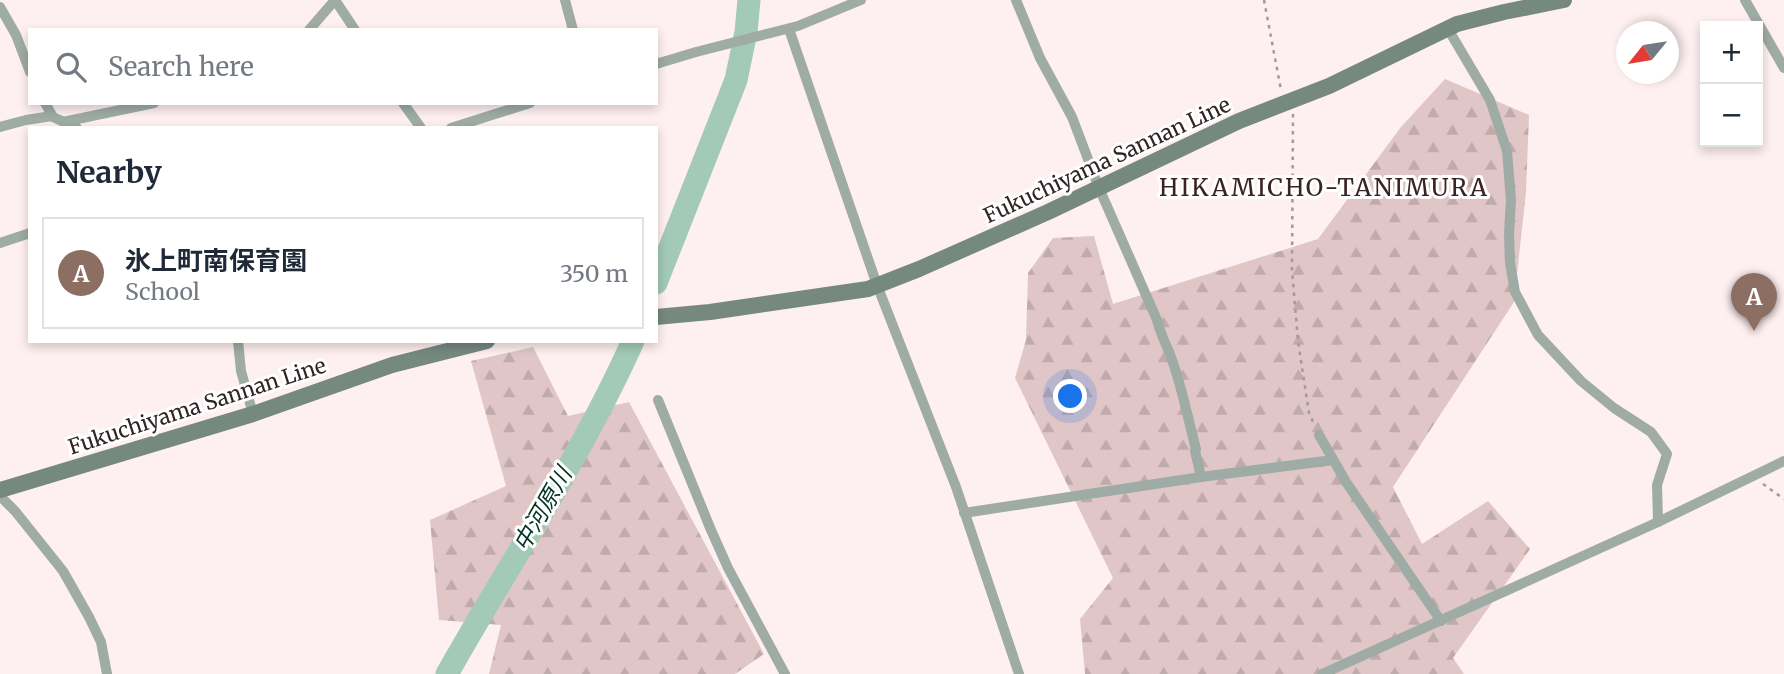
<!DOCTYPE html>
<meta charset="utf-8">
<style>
:root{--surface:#fff;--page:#f6f6f7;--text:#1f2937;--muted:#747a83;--line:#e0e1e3;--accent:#1d8763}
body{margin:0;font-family:Merriweather,"Noto Sans JP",serif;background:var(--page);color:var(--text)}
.controls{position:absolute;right:21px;top:21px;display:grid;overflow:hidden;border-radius:0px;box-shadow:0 4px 10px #0003}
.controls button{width:63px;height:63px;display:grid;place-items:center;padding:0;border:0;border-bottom:2px solid var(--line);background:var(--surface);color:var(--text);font:35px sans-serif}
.compass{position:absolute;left:1616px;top:21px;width:63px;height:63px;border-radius:50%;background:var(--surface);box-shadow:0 4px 10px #0003;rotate:240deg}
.you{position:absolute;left:1071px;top:397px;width:24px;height:24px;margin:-18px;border:5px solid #fff;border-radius:50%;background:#1a73e8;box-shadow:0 0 0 10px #1a73e833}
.badge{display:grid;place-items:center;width:46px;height:46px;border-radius:50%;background:var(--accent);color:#fff;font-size:23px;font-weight:700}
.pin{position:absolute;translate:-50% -58px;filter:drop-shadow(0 2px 4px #0008)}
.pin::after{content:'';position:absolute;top:37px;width:24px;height:21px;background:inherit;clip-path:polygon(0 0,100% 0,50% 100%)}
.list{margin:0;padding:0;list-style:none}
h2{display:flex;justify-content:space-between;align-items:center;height:91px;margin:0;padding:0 28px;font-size:30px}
h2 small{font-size:23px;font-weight:400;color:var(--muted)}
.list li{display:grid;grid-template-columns:46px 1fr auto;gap:21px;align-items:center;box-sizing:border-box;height:112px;margin:0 14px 14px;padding:0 14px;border:2px solid var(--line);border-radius:0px}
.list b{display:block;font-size:26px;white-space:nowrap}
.list p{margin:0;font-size:23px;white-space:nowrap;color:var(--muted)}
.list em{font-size:23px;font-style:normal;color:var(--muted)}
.icon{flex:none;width:38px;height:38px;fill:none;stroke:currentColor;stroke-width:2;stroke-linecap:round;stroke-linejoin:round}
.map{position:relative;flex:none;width:1784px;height:674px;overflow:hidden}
.search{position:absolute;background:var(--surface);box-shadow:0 4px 10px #0003;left:28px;top:28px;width:630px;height:77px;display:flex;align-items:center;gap:18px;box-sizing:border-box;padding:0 24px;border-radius:0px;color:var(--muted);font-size:26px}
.panel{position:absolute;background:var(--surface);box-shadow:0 4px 10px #0003;left:28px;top:126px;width:630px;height:217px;border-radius:0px}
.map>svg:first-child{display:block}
.forest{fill:url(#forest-firs)}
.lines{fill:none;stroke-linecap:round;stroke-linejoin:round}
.river{stroke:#a3c9b7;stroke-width:23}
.path{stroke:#a69899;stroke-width:2.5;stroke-dasharray:3.5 5;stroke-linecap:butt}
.minor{stroke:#9eaca5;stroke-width:10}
.secondary{stroke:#768980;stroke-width:16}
.labels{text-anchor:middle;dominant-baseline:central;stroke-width:6;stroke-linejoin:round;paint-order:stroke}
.street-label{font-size:21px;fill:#312425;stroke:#fff}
.water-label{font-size:23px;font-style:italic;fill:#032;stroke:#fff}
.quarter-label{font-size:24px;letter-spacing:2px;fill:#3b2224;stroke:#fff}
</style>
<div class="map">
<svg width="1784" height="674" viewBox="0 0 1784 674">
<defs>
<pattern id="forest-firs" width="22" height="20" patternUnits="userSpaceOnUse" patternTransform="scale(1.75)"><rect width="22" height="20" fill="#e0c6c7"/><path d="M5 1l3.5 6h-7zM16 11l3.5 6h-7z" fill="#c1aaab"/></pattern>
</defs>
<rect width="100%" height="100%" fill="#feeff0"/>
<g class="forest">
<polygon points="1445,79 1529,115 1526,192 1514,302 1393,487 1422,544 1488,501 1530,549 1453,658 1464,674 1085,674 1080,619 1113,578 1015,378 1026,340 1028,273 1053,238 1094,236 1113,304 1318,239 1401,127"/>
<polygon points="533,347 568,416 629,402 764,654 735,674 489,674 501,625 439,620 430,520 506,486 471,361"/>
</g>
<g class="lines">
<g class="river">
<polyline points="656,283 736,80 746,32 749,0"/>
<path d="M447,674c62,-110 134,-217 186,-333"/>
</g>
<g class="path">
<polyline points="1264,0 1281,90"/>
<polyline points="1293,114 1292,270 1298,341 1309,413 1314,424"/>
<polyline points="1763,484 1784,499"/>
</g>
<g class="minor">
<polyline points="335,0 355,30"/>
<polyline points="565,0 573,30"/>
<path d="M1016,0l24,58 32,59 27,71 58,132c3,13 9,24 14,37 11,30 17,62 25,92l-1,2 6,26"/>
<polyline points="1745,0 1784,68"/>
<polyline points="0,7 16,35 30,72"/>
<polyline points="789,29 877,285 956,487 1019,674"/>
<polyline points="1448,29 1490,100 1507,151 1511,200 1509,234 1510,263 1515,292 1538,335 1581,381 1614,408 1651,432 1667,454 1657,485 1658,522"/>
<polyline points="309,30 335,0"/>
<polyline points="656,64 696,52 798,26 861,0"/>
<polyline points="45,103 53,117 77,128"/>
<polyline points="403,103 421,128"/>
<polyline points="63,122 154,103"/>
<polyline points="0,127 26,120 52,116"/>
<polyline points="451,128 530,103"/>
<polyline points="0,243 30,233"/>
<polyline points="238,341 241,371 253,414"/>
<polyline points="658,400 711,530 728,568 785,674"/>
<polyline points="1319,435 1346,482 1441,621"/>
<polyline points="0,496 15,511 63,571 89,617 101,642 107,674"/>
<polyline points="964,513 1201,477 1333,460"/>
<polyline points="1322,674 1658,522 1784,461"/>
</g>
<g class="secondary">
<polyline points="656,317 710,312 868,289 919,269 1048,212 1239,121 1329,86 1457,24 1504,12 1564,0"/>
<polyline points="0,490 253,414 392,365 487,341"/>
</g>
</g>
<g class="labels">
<g class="street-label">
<text transform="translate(1107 160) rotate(-25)">Fukuchiyama Sannan Line</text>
<text transform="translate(197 406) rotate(-18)">Fukuchiyama Sannan Line</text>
</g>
<g class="water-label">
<text transform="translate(542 509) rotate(-60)">中河原川</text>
</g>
<g class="quarter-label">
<text x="1324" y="187">HIKAMICHO-TANIMURA</text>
</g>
</g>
</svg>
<div class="controls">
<button>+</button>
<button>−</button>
</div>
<svg class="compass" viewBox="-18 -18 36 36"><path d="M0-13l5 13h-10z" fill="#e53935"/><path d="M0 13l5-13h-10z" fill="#747a83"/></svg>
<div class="you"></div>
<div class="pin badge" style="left:1754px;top:331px;background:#8d6e63">A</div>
<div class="search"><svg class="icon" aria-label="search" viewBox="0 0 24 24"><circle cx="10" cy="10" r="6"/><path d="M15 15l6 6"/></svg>Search here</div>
<section class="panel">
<h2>Nearby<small></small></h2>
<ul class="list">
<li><span class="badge" style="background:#8d6e63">A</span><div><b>氷上町南保育園</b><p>School</p></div><em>350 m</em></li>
</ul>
</section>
</div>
